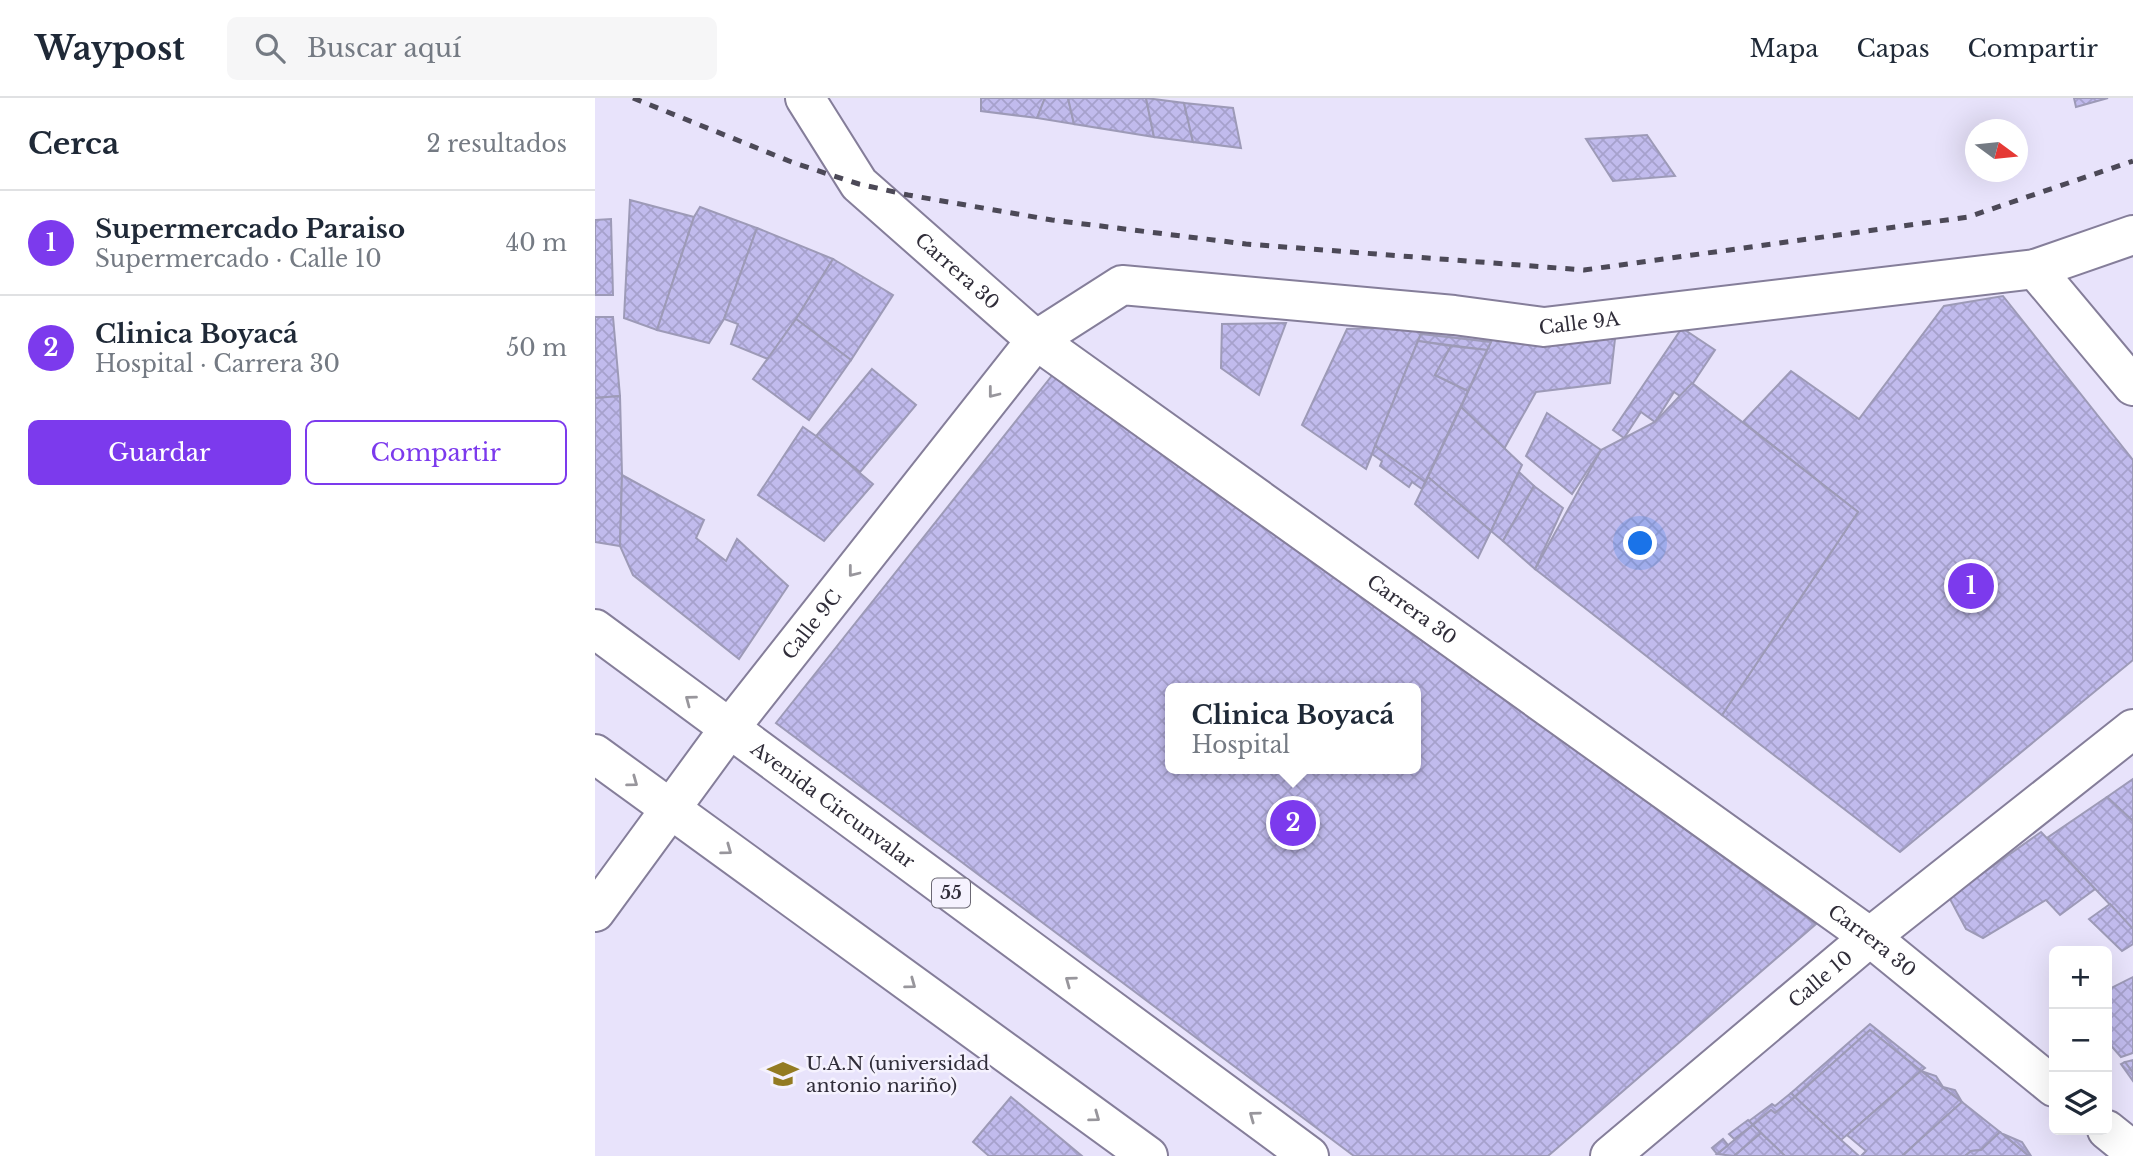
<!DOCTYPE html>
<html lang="es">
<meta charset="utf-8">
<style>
:root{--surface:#fff;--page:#f6f6f7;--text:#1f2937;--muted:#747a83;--line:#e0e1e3;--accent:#7c3aed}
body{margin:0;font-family:"Libre Baskerville",serif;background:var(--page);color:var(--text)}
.controls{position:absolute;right:21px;bottom:21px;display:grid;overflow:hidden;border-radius:10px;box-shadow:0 7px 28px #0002}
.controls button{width:63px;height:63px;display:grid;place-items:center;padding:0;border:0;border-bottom:2px solid var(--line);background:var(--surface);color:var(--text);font:35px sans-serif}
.compass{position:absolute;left:1370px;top:21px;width:63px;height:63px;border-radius:50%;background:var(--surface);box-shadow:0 7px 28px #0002;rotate:105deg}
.you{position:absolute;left:1046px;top:446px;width:24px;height:24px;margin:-18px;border:5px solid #fff;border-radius:50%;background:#1a73e8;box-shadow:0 0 0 10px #1a73e833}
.badge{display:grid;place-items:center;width:46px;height:46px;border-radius:50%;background:var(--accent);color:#fff;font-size:23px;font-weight:700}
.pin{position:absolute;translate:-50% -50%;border:4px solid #fff;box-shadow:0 2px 7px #0006}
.popup{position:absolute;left:570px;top:585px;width:256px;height:91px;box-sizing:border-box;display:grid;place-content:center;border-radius:10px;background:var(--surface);filter:drop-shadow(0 2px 5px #0005);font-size:23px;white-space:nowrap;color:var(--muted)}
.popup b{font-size:26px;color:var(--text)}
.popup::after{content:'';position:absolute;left:50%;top:100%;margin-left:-14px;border:14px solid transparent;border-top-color:var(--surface)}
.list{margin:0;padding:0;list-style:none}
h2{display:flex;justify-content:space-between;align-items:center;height:91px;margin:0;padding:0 28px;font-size:30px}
h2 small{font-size:23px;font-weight:400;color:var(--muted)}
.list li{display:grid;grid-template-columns:46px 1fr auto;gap:21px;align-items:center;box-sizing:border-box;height:105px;padding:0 28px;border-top:2px solid var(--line)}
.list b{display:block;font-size:26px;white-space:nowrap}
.list p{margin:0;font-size:23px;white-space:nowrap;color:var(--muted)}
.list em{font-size:23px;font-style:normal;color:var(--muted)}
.actions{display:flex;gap:14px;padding:21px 28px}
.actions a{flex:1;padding:16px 0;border:2px solid var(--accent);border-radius:10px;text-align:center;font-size:24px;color:var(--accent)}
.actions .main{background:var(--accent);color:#fff}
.icon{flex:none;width:38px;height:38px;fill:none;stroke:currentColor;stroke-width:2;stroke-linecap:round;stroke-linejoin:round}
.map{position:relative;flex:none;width:1538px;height:1058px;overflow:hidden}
header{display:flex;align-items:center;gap:42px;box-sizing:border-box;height:98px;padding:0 35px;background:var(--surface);border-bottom:2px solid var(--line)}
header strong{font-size:33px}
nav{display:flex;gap:38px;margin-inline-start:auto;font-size:24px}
.search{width:490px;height:63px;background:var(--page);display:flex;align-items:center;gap:18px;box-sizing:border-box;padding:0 24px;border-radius:10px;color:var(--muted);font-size:26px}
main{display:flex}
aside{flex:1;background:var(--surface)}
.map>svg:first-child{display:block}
.building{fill:url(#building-cross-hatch);stroke:#9d9ab7;stroke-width:2;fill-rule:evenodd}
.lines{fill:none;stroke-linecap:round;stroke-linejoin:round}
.street-casing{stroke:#857e9a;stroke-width:42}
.highway-casing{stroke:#857e9a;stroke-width:42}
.street{stroke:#fff;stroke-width:38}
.highway{stroke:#fff;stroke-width:38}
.rail{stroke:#4c4957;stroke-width:5;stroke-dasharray:9 9;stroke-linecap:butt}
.oneway{stroke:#98969c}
.labels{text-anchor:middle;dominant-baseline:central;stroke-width:5;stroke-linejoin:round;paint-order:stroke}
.shield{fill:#f5f2fe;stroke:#6b6874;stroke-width:2}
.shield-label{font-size:18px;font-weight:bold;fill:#302d39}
.street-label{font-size:19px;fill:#302d39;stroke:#f5f2fe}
.poi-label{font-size:19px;fill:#302d39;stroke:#f5f2fe;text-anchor:start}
</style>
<header>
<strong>Waypost</strong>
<div class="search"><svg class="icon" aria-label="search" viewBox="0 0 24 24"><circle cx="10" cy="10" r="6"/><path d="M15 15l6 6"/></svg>Buscar aquí</div>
<nav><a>Mapa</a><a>Capas</a><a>Compartir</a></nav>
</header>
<main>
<aside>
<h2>Cerca<small>2 resultados</small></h2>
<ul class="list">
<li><span class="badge">1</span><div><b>Supermercado Paraiso</b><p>Supermercado · Calle 10</p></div><em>40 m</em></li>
<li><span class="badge">2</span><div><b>Clinica Boyacá</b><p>Hospital · Carrera 30</p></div><em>50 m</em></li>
</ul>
<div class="actions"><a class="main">Guardar</a><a>Compartir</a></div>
</aside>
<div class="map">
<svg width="1538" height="1058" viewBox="0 0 1538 1058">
<defs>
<pattern id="building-cross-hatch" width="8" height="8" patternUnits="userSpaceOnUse" patternTransform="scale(1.75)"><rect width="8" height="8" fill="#c1bbed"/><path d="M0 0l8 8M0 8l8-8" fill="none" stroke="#a6a1cc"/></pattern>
</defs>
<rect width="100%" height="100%" fill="#e8e3fb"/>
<g class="building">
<polygon points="386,0 450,0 442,20 386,13"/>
<polygon points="450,0 473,0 479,26 442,20"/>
<polygon points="473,0 551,0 559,39 479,26"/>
<polygon points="551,0 589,5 598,44 559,39"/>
<polygon points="1479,0 1513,0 1481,9"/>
<polygon points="589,5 638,10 646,50 598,44"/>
<polygon points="1052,37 1080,78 1018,83 991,41"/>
<polygon points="35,102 99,119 62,232 29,220"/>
<polygon points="105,109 162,130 129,221 114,245 62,232 99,119"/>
<polygon points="16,121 18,197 0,197 0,122"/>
<polygon points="162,130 238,161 201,221 173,261 136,246 143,226 129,221"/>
<polygon points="238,161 298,197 256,262 201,221"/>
<polygon points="1408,198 1538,362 1538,562 1305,754 1127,617 1263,414 1148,324 1196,273 1264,321 1349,208"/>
<polygon points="0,219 18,219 25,298 0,300"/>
<polygon points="201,221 256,262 214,322 158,281"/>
<polygon points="691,225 664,297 626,270 627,226"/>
<polygon points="829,228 899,237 896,244 826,236"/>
<polygon points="829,228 771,371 707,327 752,231"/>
<polygon points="1087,230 1120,252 1088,300 1079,294 1060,324 1046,314 1029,340 1018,332"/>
<polygon points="1021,232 1015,285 941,294 909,351 866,309 899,237"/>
<polygon points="826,236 896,244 892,252 823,243"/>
<polygon points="823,243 856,248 840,277 873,293 830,384 780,348"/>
<polygon points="856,248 892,252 873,293 840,277"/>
<polygon points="277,271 321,307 265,374 221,338"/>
<path d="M459,275l762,551 -268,232h-194l-578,-433zM576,590h244v81h-244z"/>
<polygon points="1097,285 1263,414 1127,617 940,471 1006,352 1060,324"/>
<polygon points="25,298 27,377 25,448 0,444 0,300"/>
<polygon points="866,309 927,367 896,433 833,379"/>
<polygon points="952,315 1006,352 977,396 931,358"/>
<polygon points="208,329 221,338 278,386 229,443 163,397"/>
<polygon points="780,348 830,384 827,391 817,384 814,389 785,368 787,363 777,356"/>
<polygon points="924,374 939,388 908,443 896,433"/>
<polygon points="27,377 109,422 101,440 131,463 142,441 193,488 144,561 38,477 25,448"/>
<polygon points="833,379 896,433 883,460 820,406"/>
<polygon points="939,388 968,410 940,471 908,443"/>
<polygon points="1538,681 1538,723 1512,699"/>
<polygon points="1512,699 1538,723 1538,831 1452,740"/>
<polygon points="1446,734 1500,791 1465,817 1451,802 1388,840 1371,831 1354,799"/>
<polygon points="1515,806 1538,831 1538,846 1527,853 1494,821"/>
<polygon points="1538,879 1538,955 1526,959 1512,943 1512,892"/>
<polygon points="1275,926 1330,970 1326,973 1275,932 1200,999 1196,995"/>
<polygon points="1275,932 1326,973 1246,1042 1200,999"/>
<polygon points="1538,962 1538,975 1530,964"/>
<polygon points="1530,964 1538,975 1538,983 1526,966"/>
<polygon points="1326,973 1341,978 1348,989"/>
<polygon points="1326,973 1367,1004 1307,1058 1266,1058 1271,1053 1252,1037"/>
<polygon points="1348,989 1360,992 1367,1004"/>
<polygon points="1196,995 1200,999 1180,1015 1176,1012 1158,1027 1154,1023 1177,1006 1180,1008"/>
<polygon points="416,999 487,1058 394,1058 378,1044"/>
<polygon points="1200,999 1246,1042 1264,1058 1190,1058 1158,1027 1176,1012 1180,1015"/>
<polygon points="1367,1004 1405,1034 1386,1052 1376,1053 1370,1058 1307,1058"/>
<polygon points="1153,1022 1158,1027 1139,1041 1134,1036"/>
<polygon points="1158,1027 1166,1035 1139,1058 1122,1056"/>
<polygon points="1405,1034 1434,1058 1370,1058 1376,1053 1386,1052"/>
<polygon points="1166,1035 1190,1058 1139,1058"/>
<polygon points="1408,1036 1427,1044 1436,1058 1434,1058"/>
<polygon points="1128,1041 1133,1047 1122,1056 1117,1050"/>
</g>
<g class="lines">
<g class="street-casing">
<g id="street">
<path id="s1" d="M210,0l54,86 177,156 834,597 184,150"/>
<polyline points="1440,171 1538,288"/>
<path id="s2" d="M0,814l134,-183 307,-389 86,-55 332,30 90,12 491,-58 98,-34"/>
<polyline points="1512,1032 1538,1053"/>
<path id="s3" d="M1015,1058l260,-219 263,-208"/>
</g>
</g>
<g class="highway-casing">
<g id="highway">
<path id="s4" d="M0,531l714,527"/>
<polyline points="0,656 553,1058"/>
</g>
</g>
<use href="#street" class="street"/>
<use href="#highway" class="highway"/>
<polyline class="rail" points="38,0 199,65 264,86 313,97 457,122 651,146 989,172 1373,119 1538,63"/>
</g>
<defs><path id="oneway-chevron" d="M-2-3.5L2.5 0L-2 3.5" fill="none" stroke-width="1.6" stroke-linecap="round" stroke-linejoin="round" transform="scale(1.75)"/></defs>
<g class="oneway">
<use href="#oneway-chevron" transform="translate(398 295) rotate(128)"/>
<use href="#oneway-chevron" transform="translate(258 474) rotate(128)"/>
<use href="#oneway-chevron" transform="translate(95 602) rotate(-143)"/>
<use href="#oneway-chevron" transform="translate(38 684) rotate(36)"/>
<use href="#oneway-chevron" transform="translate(132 752) rotate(36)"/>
<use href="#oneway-chevron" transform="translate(475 883) rotate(-144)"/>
<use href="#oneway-chevron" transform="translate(316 886) rotate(36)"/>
<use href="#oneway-chevron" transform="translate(659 1018) rotate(-144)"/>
<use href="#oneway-chevron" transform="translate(500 1019) rotate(36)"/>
</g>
<defs>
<g id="university-bare" transform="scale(2.415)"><path d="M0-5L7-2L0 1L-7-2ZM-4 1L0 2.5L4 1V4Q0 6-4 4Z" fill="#937b22" stroke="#f5f2fe" stroke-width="2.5" paint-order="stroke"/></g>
</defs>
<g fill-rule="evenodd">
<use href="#university-bare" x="188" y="976"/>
</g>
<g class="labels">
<rect class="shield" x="337" y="780.5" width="38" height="29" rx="5"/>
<g class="shield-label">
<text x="356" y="795">55</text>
</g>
<g class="street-label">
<text stroke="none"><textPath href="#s1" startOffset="233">Carrera 30</textPath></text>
<text stroke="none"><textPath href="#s2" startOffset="1284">Calle 9A</textPath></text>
<text stroke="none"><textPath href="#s1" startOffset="800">Carrera 30</textPath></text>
<text stroke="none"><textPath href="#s2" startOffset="360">Calle 9C</textPath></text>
<text stroke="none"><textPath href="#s4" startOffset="296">Avenida Circunvalar</textPath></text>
<text stroke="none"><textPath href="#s1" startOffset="1367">Carrera 30</textPath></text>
<text stroke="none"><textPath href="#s3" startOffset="275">Calle 10</textPath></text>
</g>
<g class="poi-label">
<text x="211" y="965">U.A.N (universidad<tspan x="211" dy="22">antonio nariño)</tspan></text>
</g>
</g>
</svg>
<div class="controls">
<button>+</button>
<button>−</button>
<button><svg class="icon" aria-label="layers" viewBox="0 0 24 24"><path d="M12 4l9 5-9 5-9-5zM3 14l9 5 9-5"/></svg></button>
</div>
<svg class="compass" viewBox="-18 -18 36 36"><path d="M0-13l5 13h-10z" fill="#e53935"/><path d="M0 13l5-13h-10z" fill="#747a83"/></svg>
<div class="you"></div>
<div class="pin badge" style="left:1376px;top:488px">1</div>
<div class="pin badge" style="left:698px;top:725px">2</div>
<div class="popup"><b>Clinica Boyacá</b>Hospital</div>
</div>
</main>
